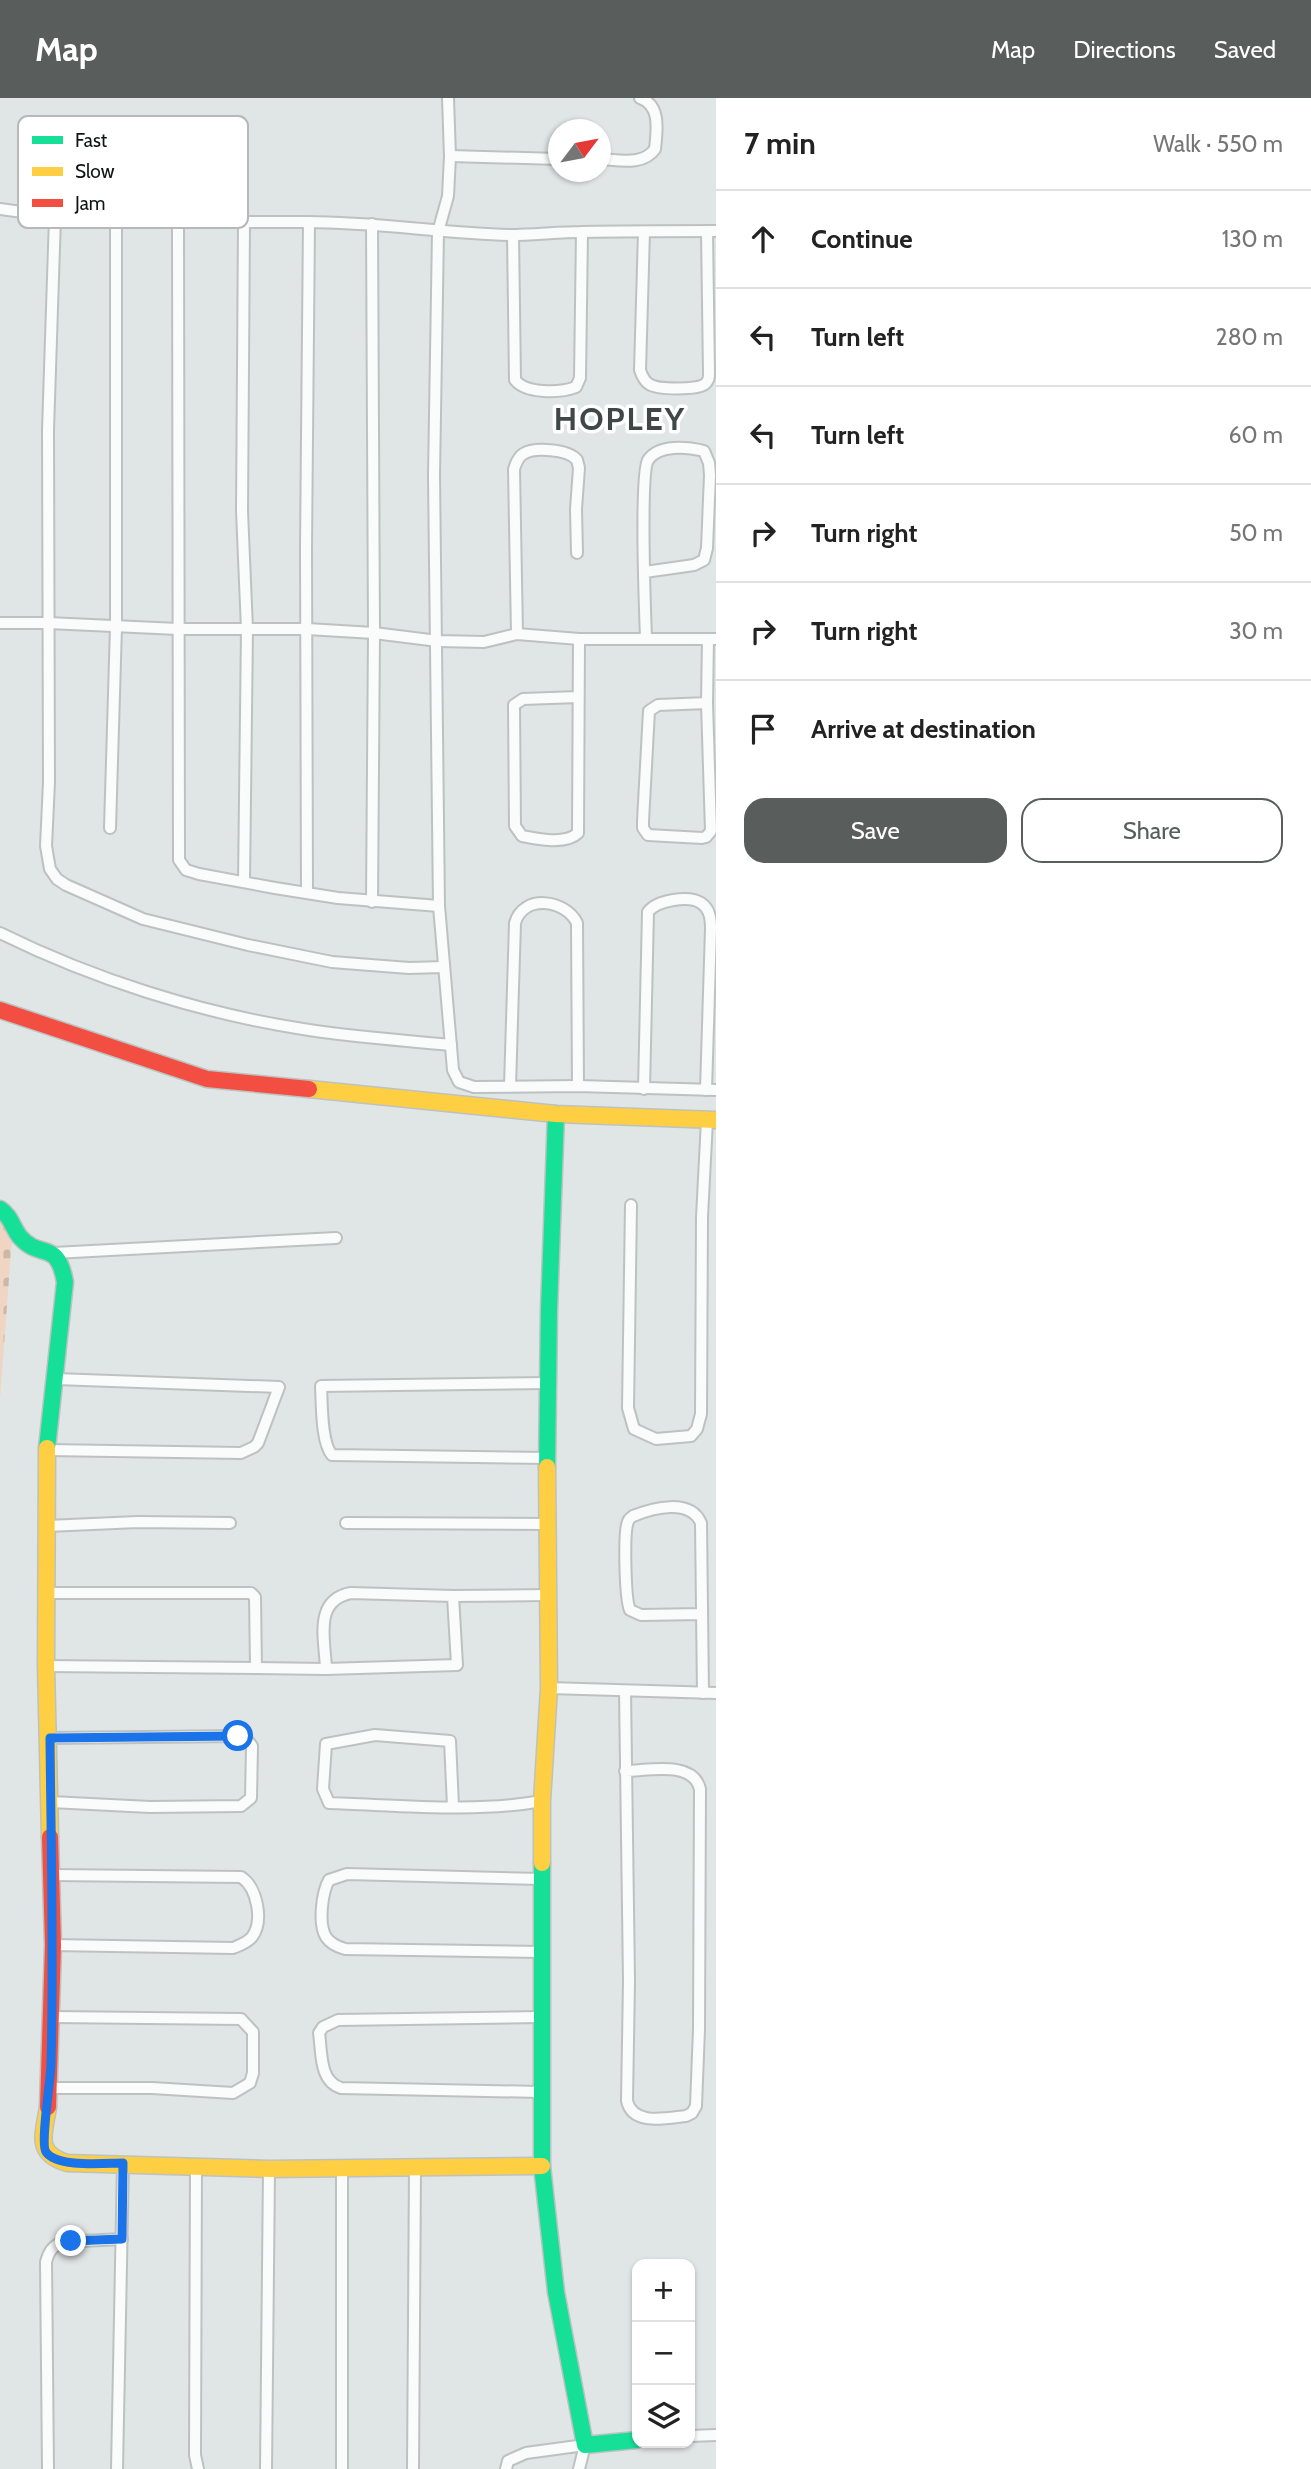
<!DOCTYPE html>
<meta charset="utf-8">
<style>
:root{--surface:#fff;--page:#f2f2f2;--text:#222;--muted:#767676;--line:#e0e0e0;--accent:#595d5c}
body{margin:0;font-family:Cabin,sans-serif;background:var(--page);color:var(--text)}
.controls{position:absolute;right:21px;bottom:21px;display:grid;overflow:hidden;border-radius:14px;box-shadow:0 2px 5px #0004}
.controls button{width:63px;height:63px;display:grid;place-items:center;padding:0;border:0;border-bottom:2px solid var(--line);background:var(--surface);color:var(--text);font:35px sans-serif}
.compass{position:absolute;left:548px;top:21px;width:63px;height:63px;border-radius:50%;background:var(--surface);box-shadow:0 2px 5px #0004;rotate:58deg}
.stop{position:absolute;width:21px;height:21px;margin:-16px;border:5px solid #1a73e8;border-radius:50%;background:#fff}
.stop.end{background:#1a73e8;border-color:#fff;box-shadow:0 2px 7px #0008}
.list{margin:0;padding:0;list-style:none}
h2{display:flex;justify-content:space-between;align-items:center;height:91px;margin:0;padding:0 28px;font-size:30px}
h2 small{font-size:23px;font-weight:400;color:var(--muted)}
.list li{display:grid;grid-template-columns:46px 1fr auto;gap:21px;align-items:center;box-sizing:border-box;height:98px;padding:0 28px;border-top:2px solid var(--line)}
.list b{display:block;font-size:26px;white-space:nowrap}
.list em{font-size:23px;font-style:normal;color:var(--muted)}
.actions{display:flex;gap:14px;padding:21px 28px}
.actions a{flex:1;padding:16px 0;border:2px solid var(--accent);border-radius:21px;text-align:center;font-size:24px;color:var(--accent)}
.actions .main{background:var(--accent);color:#fff}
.icon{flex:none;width:38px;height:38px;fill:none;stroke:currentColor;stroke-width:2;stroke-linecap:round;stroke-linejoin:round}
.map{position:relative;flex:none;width:716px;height:2371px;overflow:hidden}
header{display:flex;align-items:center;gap:42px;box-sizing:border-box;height:98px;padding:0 35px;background:var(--accent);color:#fff}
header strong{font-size:33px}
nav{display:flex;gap:38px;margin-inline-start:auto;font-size:24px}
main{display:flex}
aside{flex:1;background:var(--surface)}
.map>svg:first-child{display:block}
.cemetery{fill:url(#cemetery-stones)}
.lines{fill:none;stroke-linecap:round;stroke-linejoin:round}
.street-casing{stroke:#bdc2c1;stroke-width:14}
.fast-casing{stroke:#bdc2c1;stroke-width:19}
.slow-casing{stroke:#bdc2c1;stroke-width:19}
.jam-casing{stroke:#bdc2c1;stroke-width:19}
.street{stroke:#fafbfb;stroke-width:10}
.fast{stroke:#16e098;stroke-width:16}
.slow{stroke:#ffcf43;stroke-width:16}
.jam{stroke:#f24e42;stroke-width:16}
.route{stroke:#1a73e8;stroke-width:9}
.labels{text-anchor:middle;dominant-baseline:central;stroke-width:7;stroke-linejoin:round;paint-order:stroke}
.district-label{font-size:32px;font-weight:bold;letter-spacing:2px;fill:#3f4846;stroke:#fff}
.key{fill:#fff;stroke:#b7b8b8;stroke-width:2}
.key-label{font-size:19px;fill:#101413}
</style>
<header>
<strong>Map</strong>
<nav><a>Map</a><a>Directions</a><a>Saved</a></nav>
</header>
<main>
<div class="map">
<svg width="716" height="2371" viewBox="0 0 716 2371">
<defs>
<pattern id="cemetery-stones" width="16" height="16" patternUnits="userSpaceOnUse" patternTransform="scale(1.75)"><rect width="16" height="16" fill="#f0d6c2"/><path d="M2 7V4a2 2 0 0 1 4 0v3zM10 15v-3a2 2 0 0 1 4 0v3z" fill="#cdb7a6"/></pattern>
</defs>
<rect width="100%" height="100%" fill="#e0e5e5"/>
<polygon class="cemetery" points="0,1118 3,1119 12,1140 0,1301"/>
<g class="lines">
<g class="street-casing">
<g id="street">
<polyline points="448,0 450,58 448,98 438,134 434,377 439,808 453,972 459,984 474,989 578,988 716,992"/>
<polyline points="450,58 558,61"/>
<path d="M600,61c19,1 43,7 55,-10 2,-19 6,-44 -15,-51"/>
<path d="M0,111c101,15 205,13 307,13 68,0 135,11 202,13 25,0 49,-3 74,-3 44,-1 89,-1 133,-1"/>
<polyline points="55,119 48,332 49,684 46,748 50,771 57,781 66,787 143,821 248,847 332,864 409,870 444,869"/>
<polyline points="178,122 179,762 186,772 199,776 275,790 338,800 439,808"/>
<path d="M644,134l-4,138c2,6 4,11 9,14 8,6 49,6 56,0 4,-4 4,-6 4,-11l-2,-142"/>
<path d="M513,137l2,145c11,14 45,13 61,7l4,-9 2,-146"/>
<path d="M645,474l49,-7 10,-5 3,-12 3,-73 -1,-12 -5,-12c-17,-4 -45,-7 -56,9 -8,14 -3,152 -2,178"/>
<polyline points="0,525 48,525 178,531 307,531 374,535 438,543 484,544 517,536 579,541 716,541"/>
<path d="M517,536l-3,-165c2,-5 3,-11 9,-15 11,-7 45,-5 54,6l2,8 -3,41 1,44"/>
<path d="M578,599l-55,2 -9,6 1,121 7,10c15,3 44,9 56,-3l1,-194"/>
<polyline points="707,605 658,607 649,613 643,723 643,730 648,737 702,740 706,739 711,733 707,605 708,541"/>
<polyline points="110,730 116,529 116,120"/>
<polyline points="244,784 247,531 242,413 244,125"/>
<polyline points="307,795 306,449 309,124"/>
<polyline points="372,804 374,535 372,126"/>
<path d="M0,835c93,46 200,80 303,96 49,8 98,11 148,16"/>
<path d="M510,988l5,-163c8,-29 50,-24 62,0l1,163"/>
<path d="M644,991l4,-177c9,-12 41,-17 53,-9 9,6 10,16 10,26l-5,161"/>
<polyline points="631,1107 628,1310 634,1331 656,1341 691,1338 697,1331 701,1316 702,1119 707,1022"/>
<polyline points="54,1155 336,1140"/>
<polyline points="47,1352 241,1355 254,1349 258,1345 279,1289 56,1281"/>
<path d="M548,1360l-216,-3c-11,-12 -10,-52 -11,-69l227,-3"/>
<polyline points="346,1425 546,1426"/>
<polyline points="47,1428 138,1424 230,1425"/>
<path d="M453,1498l4,69 -131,4c-1,-29 -13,-69 25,-76l102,3 95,-1"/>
<path d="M702,1516l-61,1 -11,-5c-5,-10 -6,-72 -3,-85 1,-5 2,-6 6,-9 20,-8 57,-18 68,7l2,170"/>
<polyline points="46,1568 256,1570 255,1499 251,1495 48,1495"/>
<polyline points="256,1570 326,1571"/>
<polyline points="549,1590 716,1595"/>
<path d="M625,1593l4,290 -2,120c6,25 39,17 59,15l6,-3 4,-7 3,-77 1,-240c-7,-29 -52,-18 -75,-18"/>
<polyline points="50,1640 238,1638 245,1639 252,1648 251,1700 241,1708 150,1709 51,1704"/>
<path d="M453,1708l-3,-65 -75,-6 -49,9 -3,45 6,14c67,2 147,10 213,-2"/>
<path d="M52,1777l189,2c16,10 23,44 11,60 -5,6 -12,8 -19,11l-180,-3"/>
<path d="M542,1781l-195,-5 -18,6c-7,12 -11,44 -3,57 4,6 12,10 19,12l198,3"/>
<path d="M540,1919l-202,3 -15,7 -4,6c3,20 0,48 22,55l200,4"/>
<polyline points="50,1990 152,1990 233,1995 250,1985 253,1975 253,1934 241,1921 52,1919"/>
<polyline points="196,2068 195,2357 198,2371"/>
<polyline points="342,2071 342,2371"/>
<polyline points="690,2338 716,2337"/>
<path d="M48,2371l-2,-207c3,-11 6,-15 16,-20l60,-3"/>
<polyline points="117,2371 123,2065"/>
<polyline points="266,2371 269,2071"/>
<polyline points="413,2371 415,2070"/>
<polyline points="506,2371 508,2363 526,2355 585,2347 579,2371"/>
</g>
</g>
<g class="fast-casing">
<g id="fast">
<path d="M0,1111c11,7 12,18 20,28 21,24 37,1 45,45l-18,166"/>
<polyline points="547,1369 549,1212 556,1016"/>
<polyline points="542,1765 542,2068 556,2194 585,2347 637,2342"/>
</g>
</g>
<g class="slow-casing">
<g id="slow">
<polyline points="309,991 556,1016 716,1022"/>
<polyline points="47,1350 46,1568 50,1739"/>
<polyline points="542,1765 542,1703 549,1590 547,1369"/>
<path d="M48,2009c-4,27 -14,46 19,56l202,6 273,-3"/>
</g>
</g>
<g class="jam-casing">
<g id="jam">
<polyline points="0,912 207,981 309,991"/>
<polyline points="48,2009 53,1847 50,1739"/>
</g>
</g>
<use href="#street" class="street"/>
<use href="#fast" class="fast"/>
<use href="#slow" class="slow"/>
<use href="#jam" class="jam"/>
</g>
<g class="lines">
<path class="route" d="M71,2143l51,-2 1,-76c-18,0 -66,5 -77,-11 -6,-8 5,-73 5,-89 3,-108 0,-216 -1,-325l188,-2"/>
</g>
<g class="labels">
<g class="district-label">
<text x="620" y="320">HOPLEY</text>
</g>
</g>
<rect x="18" y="18" width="230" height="112" rx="10" class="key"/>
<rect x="32" y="38" width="31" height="8" fill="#16e098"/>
<rect x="32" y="69" width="31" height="9" fill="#ffcf43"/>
<rect x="32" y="101" width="31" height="8" fill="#f24e42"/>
<g class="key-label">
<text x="75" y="49">Fast</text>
<text x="75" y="80">Slow</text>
<text x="75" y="112">Jam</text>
</g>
</svg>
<div class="controls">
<button>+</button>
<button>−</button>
<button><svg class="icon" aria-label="layers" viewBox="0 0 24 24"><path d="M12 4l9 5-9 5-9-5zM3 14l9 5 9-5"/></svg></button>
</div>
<svg class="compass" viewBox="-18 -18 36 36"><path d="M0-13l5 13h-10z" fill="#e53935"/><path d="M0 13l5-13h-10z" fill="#767676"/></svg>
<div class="stop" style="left:238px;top:1638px"></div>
<div class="stop end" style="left:71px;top:2143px"></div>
</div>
<aside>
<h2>7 min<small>Walk · 550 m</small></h2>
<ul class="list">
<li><svg class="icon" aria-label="ahead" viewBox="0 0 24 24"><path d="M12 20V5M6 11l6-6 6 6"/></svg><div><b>Continue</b></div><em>130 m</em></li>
<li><svg class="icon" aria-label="left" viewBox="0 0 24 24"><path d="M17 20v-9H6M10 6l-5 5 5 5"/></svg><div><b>Turn left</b></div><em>280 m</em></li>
<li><svg class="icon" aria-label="left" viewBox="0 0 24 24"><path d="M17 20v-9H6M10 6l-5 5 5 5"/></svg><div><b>Turn left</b></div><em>60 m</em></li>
<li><svg class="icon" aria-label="right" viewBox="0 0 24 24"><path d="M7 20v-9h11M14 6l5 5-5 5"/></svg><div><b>Turn right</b></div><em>50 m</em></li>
<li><svg class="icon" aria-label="right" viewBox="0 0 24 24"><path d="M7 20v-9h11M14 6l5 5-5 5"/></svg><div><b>Turn right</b></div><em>30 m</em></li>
<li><svg class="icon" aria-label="arrive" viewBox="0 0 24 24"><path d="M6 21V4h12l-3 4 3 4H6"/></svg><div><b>Arrive at destination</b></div></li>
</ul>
<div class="actions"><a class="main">Save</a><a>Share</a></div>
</aside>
</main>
